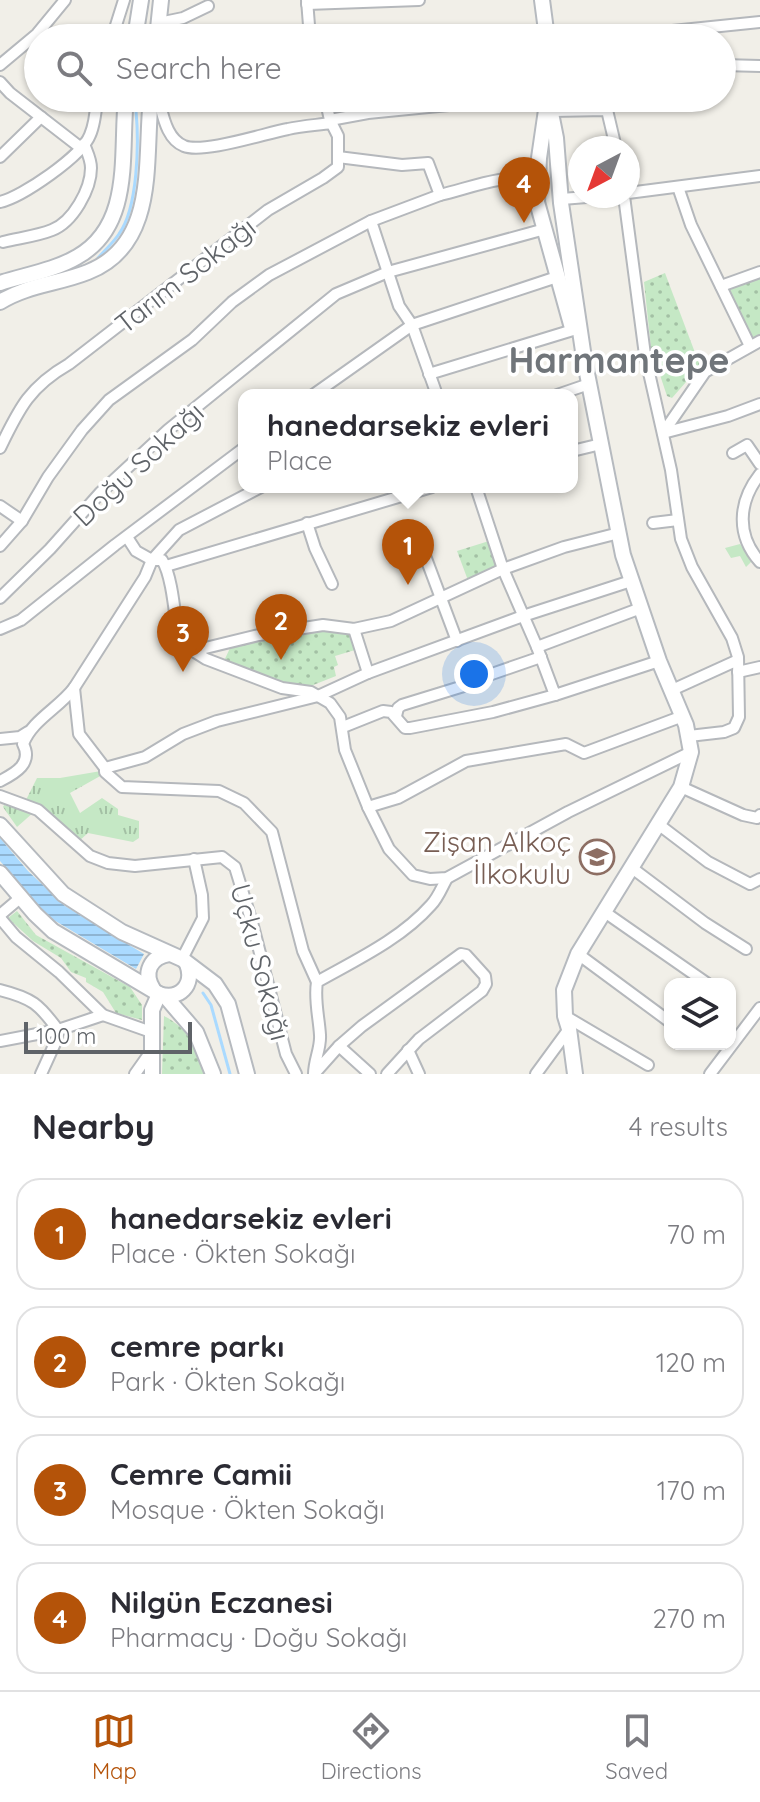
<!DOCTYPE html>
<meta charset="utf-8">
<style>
:root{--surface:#fff;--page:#f2f2f3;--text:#2b2b33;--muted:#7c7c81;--line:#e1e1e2;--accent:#b45309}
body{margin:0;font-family:Quicksand,sans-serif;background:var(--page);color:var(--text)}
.controls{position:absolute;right:24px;bottom:24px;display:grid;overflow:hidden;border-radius:16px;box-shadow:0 2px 6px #0004}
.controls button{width:72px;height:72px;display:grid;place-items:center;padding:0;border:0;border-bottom:2px solid var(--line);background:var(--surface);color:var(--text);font:40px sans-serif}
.compass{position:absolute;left:568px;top:136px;width:72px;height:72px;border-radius:50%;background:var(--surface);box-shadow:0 2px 6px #0004;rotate:221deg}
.scale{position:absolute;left:24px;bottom:20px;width:168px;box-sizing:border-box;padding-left:8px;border:4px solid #5f6368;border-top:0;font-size:22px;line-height:28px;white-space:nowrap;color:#5f6368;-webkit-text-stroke:6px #fff;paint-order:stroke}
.you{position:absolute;left:474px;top:674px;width:28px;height:28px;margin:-20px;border:6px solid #fff;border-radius:50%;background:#1a73e8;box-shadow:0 0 0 12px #1a73e833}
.badge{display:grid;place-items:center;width:52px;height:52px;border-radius:50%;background:var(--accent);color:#fff;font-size:26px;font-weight:700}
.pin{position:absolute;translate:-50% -66px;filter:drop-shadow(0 2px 4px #0008)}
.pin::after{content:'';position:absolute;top:42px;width:28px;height:24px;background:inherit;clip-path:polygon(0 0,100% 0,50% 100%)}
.popup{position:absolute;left:238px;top:389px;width:340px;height:104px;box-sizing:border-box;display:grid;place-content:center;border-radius:16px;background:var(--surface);filter:drop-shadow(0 2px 6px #0005);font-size:26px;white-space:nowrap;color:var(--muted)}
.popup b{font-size:30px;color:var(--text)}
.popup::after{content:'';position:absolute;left:50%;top:100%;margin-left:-16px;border:16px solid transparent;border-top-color:var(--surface)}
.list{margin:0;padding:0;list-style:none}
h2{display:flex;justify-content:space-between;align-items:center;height:104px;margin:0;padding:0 32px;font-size:34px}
h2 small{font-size:26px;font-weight:400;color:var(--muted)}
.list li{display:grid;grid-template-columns:52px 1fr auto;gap:24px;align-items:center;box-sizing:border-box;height:112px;margin:0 16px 16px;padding:0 16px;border:2px solid var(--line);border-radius:24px}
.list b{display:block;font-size:30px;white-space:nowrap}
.list p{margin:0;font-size:26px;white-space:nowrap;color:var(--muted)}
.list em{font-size:26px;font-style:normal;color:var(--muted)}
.icon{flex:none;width:44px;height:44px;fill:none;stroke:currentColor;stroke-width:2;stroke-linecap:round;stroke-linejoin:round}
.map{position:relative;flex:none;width:760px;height:1074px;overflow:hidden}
.search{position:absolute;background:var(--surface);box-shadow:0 2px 6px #0004;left:24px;right:24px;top:24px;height:88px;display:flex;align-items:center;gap:20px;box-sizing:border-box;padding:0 28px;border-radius:44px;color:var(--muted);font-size:30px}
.sheet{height:616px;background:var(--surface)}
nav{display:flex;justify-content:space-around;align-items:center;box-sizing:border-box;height:112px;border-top:2px solid var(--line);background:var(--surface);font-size:22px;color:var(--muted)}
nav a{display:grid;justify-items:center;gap:4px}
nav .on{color:var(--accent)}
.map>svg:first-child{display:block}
.grass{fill:url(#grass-tufts)}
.park{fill:url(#park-dots)}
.water{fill:url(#water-rules)}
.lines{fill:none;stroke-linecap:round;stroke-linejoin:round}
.stream{stroke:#aadaff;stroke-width:3}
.street-casing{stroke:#b5b8bc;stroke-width:14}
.secondary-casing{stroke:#b6babf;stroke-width:18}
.street{stroke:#fff;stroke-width:10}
.secondary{stroke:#fff;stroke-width:14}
.labels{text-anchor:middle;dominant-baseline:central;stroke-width:7;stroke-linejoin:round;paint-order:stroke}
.street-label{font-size:28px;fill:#5f6368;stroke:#fff}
.education-label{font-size:28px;fill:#785e54;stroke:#fff;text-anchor:end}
.district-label{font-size:36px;font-weight:bold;fill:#70757a;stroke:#fff}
</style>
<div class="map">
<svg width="760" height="1074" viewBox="0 0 760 1074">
<defs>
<pattern id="grass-tufts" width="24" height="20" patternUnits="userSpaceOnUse" patternTransform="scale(2)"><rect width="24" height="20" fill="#c5e8c5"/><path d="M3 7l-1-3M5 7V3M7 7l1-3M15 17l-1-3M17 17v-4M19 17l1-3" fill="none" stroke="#a3c0a4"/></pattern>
<pattern id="park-dots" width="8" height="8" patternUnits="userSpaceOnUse" patternTransform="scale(2)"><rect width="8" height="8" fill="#c5e8c5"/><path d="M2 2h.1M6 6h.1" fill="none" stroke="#a3c0a4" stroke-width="1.8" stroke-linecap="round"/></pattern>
<pattern id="water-rules" width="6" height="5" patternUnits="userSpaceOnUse" patternTransform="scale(2)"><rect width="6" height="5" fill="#aadaff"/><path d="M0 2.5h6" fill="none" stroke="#8eb4d2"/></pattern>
</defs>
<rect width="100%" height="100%" fill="#f1efe8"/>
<g class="grass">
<polygon points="740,544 752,561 746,567 740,556 731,558 725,548"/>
<polygon points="101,771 102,775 70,793 80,813 102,798 118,809 118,815 139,821 139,838 133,842 88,833 79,841 25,802 37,778 60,778"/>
<polygon points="4,805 34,812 17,827 3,807"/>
</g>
<g class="park">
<polygon points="760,269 760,336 750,340 725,283"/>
<polygon points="665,273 700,366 672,398 667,396 651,348 644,282"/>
<polygon points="489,541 499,568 469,583 457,551"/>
<polygon points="324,629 351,632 355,650 335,656 338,665 334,667 336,676 303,689 223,663 231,646 259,638"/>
<polygon points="17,911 36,935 130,987 142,1005 142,1020 116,1013 103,992 86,982 86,978 71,972 61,958 33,941 8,918"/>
<path d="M164,1016c24,12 34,33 41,58h-43z"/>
</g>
<polygon class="water" points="0,838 28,871 65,906 144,954 136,969 47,916 0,861"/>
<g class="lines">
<g class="stream">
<path d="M98,258c7,-8 15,-15 21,-24 19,-26 20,-91 17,-123"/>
<polyline points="203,993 211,1005 230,1074"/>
</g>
<g class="street-casing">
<g id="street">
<polyline points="307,0 310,38"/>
<polyline points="307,4 419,0"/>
<polyline points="159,23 183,18 208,6"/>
<polyline points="112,38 124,0"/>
<polyline points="604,38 760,22"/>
<polyline points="0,65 37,34 65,0"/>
<polyline points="722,65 760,66"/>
<polyline points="0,82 10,93 81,148"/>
<path d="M158,98c5,16 8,41 26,48 19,8 82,-13 104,-17 14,-3 29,-4 43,-6"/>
<polyline points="551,111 607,110 616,148"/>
<polyline points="330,120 368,113 519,98"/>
<polyline points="0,157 41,117"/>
<path d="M338,157l64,8 26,-2 12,32c33,-8 63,-21 98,-16"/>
<polyline points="678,187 691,225 750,346"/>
<polyline points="628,193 760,176"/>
<polyline points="624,196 645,355 671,470 681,539 692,567 732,638 738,657 739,717 734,728 724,732 689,736"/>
<polyline points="562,199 599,196"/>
<path d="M0,202c22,-5 82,-46 90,-67 5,-11 6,-25 7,-37"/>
<path d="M3,242c16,-4 34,-6 49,-12 21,-8 39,-41 39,-62 0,-9 -4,-16 -7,-24"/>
<polyline points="721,286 760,272"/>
<polyline points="429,374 573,330"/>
<polyline points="313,395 412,325 557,277"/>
<polyline points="437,395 412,325 399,306 371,221 440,195"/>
<polyline points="557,395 589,384"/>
<polyline points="663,433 705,372 760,341"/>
<polyline points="663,433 728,416 760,404"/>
<path d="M0,448c19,-39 29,-61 69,-84l199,-154 55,-32 15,-11v-31l-8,-16 -5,-22"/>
<polyline points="572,451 601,444"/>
<polyline points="733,453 747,445 760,464"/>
<path d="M760,474c-22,28 -24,61 0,88"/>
<polyline points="476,487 503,569 537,647 555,695 659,661"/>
<polyline points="0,506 22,521"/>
<polyline points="307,523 315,548 332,584"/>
<polyline points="653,523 678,520"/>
<polyline points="127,537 136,551 152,560 179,530 261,487"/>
<polyline points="421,545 457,641"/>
<polyline points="0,546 22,521 48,477 82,430 109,400 192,340 232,302 269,275 371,221"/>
<polyline points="166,566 432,487"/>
<polyline points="0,598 50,549 100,493 168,430 336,294 388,272 545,229"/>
<polyline points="0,629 21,620 115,545 244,448"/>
<polyline points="354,629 368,673"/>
<polyline points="537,647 641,608"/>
<polyline points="193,651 259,635 323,625 354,629 391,621 503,569 564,547 619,533"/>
<polyline points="738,672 760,667"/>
<polyline points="74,688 79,734 105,768 105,772 122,787 219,791 244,803 272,832 303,951 317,982"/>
<polyline points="672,690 738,660"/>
<polyline points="396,716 398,708 402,705 480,681 486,676 541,657"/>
<polyline points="343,727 383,711 391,712 405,728 410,728 493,712 555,695"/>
<polyline points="0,739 20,737 28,732"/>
<polyline points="105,768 145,757 183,734 217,721 318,696 368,673 523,616 631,581"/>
<path d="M0,781c16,-8 33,-18 23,-37 9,-24 36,-36 51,-56l71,-111 7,-17h10c11,17 13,60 17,82l27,17 76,29 29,4 19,11 10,14 5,33 23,57 21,42 24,26 17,4 17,-1 121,-66 123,-60"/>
<polyline points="681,787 743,815 757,818 760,815"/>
<polyline points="0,796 38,810 90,856 108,863 135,866 222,857 235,867 253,926 286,1054 296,1074"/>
<polyline points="368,807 398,798 466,761 566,744 584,753 683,716"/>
<polyline points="658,824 708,862 750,884 760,879"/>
<polyline points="632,868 705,923 746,949"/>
<polyline points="606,913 708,984"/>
<polyline points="0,915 20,898"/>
<polyline points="0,918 16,937 59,972 103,1015 154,1033"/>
<polyline points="578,954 670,1022"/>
<polyline points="182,959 203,918 202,895 194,859"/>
<path d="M0,990c32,8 39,14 58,40l-2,11 -15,33"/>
<polyline points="565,1016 648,1065"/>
<polyline points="0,1041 58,1030 103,1015"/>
<polyline points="339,1046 362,1026 461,954 466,955 485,976 486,984 482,991 419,1039 387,1074"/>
<polyline points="408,1050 419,1074"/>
<polyline points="135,1074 152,1050"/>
<path d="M370,1074l-31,-28 -25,28c0,-14 7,-26 6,-39 -1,-18 -6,-35 -3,-53 39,-22 84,-43 114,-77 7,-7 11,-18 16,-27"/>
<polyline points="536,1074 569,1029"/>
<polyline points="710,1074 760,1008"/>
</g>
</g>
<g class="secondary-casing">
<g id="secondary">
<polyline points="542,0 547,38"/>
<polyline points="135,38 141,0"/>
<polyline points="157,38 161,0"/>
<polyline points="548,98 556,138 561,203 584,358 623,555 659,661 686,725 691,752 681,787 578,954 564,990 565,1016 569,1029 575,1074"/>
<polyline points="546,110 539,158 537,202 572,328"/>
<path d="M0,283c25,-8 55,-13 77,-26 57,-32 43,-105 49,-159"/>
<path d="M0,302c27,-17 58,-18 88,-30 71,-28 56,-113 63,-174"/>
<polyline points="0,825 63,894 122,932 182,959 215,984 228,1004 247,1074"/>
<path d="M0,873l35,41 18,17 106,63c20,7 36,-9 28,-30"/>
<path d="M153,989c-10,-16 -3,-32 16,-35"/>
<polyline points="165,996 196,1032 213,1074"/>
<polyline points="152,1074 152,1010 159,994"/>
</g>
</g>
<use href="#street" class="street"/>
<use href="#secondary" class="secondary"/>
</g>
<defs>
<g id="school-ring" transform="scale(1.8)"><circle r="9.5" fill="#fff" stroke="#8d6e63" stroke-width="1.5"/><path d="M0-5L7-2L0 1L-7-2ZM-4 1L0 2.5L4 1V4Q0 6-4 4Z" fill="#8d6e63"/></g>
</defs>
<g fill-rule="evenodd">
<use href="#school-ring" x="597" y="857"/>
</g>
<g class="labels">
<g class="street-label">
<text transform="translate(185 275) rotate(-38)">Tarım Sokağı</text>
<text transform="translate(138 464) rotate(-43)">Doğu Sokağı</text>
<text transform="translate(261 962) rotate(75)">Uçku Sokağı</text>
</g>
<g class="education-label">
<text x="571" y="841">Zişan Alkoç<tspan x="571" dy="32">İlkokulu</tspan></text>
</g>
<g class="district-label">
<text x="619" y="359">Harmantepe</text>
</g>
</g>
</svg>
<div class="controls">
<button><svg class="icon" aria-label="layers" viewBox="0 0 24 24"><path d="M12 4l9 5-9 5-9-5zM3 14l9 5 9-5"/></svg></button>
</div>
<svg class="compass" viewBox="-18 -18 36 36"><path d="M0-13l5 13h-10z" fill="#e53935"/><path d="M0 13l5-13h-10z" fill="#7c7c81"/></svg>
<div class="scale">100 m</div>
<div class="you"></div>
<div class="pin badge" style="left:408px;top:585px">1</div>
<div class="popup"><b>hanedarsekiz evleri</b>Place</div>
<div class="pin badge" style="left:281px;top:660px">2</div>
<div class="pin badge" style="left:183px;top:672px">3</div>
<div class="pin badge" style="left:524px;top:223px">4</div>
<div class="search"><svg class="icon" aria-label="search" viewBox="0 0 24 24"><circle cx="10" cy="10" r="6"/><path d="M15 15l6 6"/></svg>Search here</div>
</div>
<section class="sheet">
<h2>Nearby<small>4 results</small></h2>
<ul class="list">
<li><span class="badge">1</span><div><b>hanedarsekiz evleri</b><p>Place · Ökten Sokağı</p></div><em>70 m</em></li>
<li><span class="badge">2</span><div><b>cemre parkı</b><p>Park · Ökten Sokağı</p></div><em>120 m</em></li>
<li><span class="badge">3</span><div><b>Cemre Camii</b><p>Mosque · Ökten Sokağı</p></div><em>170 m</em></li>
<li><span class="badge">4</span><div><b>Nilgün Eczanesi</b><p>Pharmacy · Doğu Sokağı</p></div><em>270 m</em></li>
</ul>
</section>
<nav>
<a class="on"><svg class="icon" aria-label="map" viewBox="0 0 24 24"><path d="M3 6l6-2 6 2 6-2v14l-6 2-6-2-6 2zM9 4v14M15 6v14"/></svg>Map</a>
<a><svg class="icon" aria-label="directions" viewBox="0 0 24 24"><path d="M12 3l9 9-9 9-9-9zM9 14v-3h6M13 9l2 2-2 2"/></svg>Directions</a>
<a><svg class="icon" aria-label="saved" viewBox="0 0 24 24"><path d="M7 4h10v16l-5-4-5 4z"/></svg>Saved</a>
</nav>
